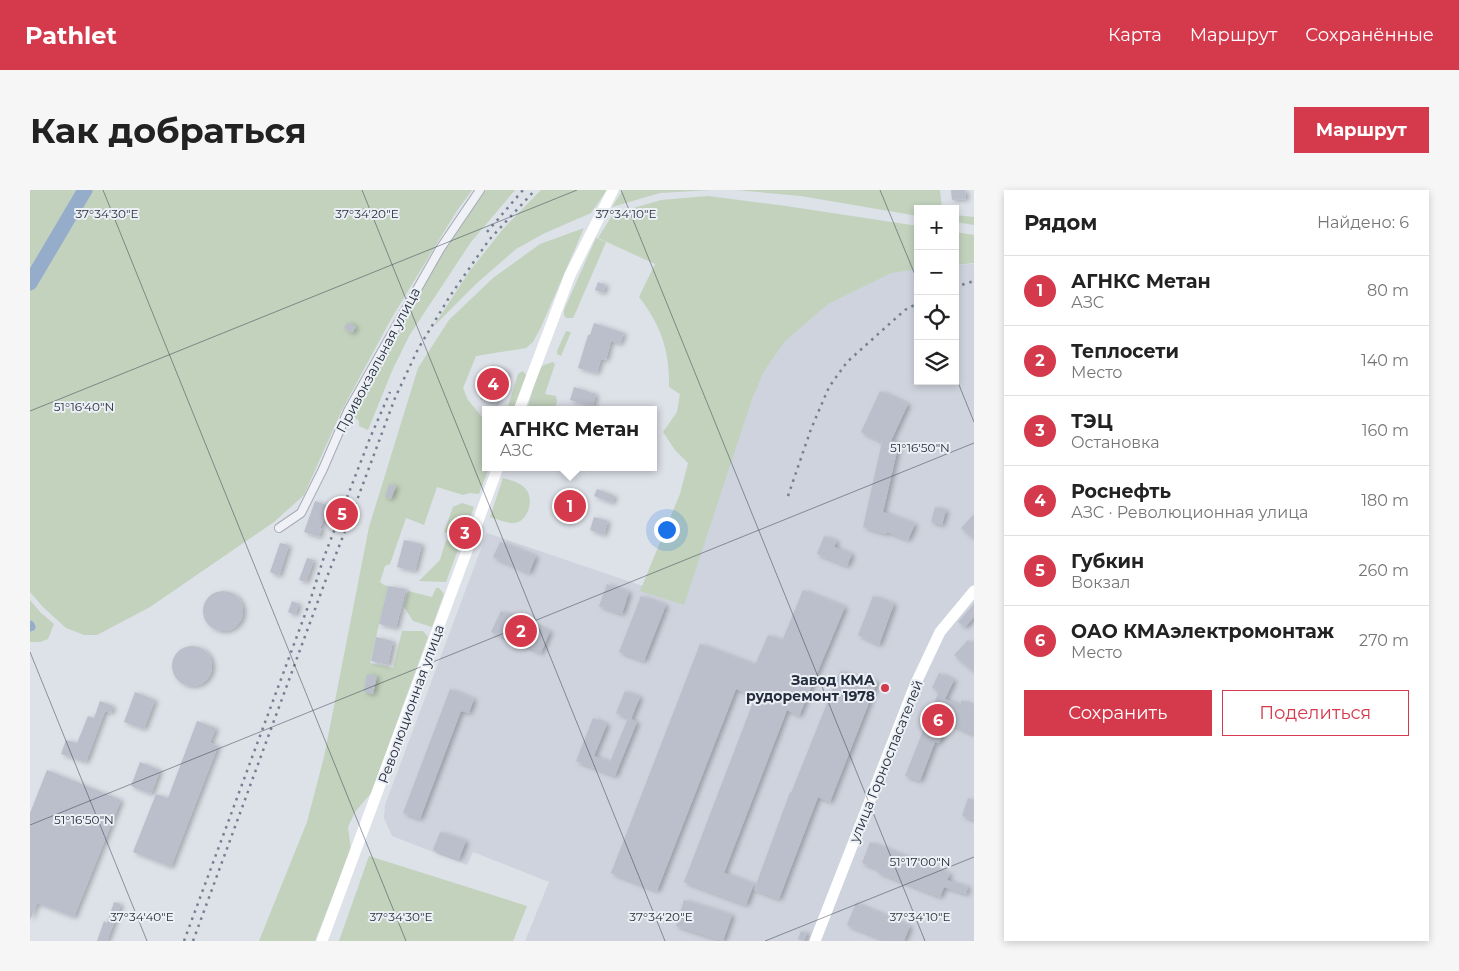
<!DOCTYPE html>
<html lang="ru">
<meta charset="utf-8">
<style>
:root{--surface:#fff;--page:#f6f6f6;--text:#222;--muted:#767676;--line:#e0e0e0;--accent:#d5394c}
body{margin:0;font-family:Montserrat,sans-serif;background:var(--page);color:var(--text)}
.controls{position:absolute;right:15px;top:15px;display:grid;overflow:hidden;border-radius:0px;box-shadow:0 2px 8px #0003}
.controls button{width:45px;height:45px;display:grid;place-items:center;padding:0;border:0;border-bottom:1px solid var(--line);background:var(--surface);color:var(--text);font:25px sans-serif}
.you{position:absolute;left:636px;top:339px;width:18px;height:18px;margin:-12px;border:4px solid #fff;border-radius:50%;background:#1a73e8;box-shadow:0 0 0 8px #1a73e833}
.badge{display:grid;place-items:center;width:32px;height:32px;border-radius:50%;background:var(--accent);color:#fff;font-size:16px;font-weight:700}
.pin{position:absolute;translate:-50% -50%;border:2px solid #fff;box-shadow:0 1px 5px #0006}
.popup{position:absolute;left:452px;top:216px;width:175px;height:65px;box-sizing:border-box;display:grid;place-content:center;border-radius:0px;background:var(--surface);filter:drop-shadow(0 1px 4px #0005);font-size:16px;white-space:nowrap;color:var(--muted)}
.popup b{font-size:19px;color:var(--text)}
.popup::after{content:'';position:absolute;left:50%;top:100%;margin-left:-10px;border:10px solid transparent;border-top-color:var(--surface)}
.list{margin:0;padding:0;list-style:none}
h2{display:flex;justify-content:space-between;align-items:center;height:65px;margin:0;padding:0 20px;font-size:21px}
h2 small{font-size:16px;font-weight:400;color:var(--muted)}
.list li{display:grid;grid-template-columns:32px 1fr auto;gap:15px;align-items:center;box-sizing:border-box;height:70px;padding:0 20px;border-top:1px solid var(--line)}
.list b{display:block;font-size:19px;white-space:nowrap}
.list p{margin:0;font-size:16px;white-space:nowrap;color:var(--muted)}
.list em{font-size:16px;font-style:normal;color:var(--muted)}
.actions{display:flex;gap:10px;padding:15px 20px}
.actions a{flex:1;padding:11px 0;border:1px solid var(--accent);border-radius:0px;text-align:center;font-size:18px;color:var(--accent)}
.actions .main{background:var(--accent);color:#fff}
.icon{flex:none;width:28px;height:28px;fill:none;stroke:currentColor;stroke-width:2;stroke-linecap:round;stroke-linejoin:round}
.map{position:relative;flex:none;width:944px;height:751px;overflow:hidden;border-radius:0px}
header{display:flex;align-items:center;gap:30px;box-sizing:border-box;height:70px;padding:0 25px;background:var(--accent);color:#fff}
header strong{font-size:24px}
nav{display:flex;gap:28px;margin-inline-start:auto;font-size:18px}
.intro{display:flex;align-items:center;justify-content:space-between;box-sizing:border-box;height:120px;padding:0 30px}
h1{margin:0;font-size:35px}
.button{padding:12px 22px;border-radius:0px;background:var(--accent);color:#fff;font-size:18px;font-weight:700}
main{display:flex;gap:30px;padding:0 30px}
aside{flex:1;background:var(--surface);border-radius:0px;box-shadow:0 2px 8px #0003}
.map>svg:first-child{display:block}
.built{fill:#ced3dd}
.green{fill:#c2d2bd}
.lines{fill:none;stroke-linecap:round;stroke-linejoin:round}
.canal{stroke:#95adca;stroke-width:9}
.river{stroke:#95adca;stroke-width:15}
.building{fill:#babfcb;filter:url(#shadow)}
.street-casing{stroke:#a6abb5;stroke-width:10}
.street{stroke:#eff1f6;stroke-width:8}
.secondary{stroke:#fff;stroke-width:11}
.rail{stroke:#757f92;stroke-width:2.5;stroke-dasharray:2.5 5;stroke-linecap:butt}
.ticks{fill:none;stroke:#252e3f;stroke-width:1;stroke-opacity:0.45}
.poi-dot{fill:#d5394c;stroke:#ecf0f5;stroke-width:2}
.labels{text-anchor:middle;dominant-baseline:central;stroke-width:4;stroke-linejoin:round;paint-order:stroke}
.street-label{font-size:14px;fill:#252e3f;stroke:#ecf0f5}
.poi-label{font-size:14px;font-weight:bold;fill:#252e3f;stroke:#ecf0f5;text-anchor:end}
.ticks-label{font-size:12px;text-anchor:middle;fill:#252e3f;stroke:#ecf0f5;stroke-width:4;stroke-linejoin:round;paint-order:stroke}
</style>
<header>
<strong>Pathlet</strong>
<nav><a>Карта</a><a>Маршрут</a><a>Сохранённые</a></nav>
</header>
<div class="intro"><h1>Как добраться</h1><a class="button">Маршрут</a></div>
<main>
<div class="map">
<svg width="944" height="751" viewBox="0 0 944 751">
<defs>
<filter id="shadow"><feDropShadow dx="3" dy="1.5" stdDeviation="2.5" flood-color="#0004"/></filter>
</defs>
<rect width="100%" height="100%" fill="#dde1e8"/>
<polygon class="built" points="944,74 944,751 495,751 519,692 443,662 437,675 362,646 354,628 355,615 457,343 645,407 714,206 745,155 801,108 863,79 888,78 888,191 925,191 925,75"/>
<g class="green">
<polygon points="0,0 442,0 426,22 361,129 311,222 274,305 244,332 120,417 67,445 54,445 36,438 13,417 0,402"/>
<path d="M456,0h29l-44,52 -62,94 -17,35 -24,59 -9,-4v-5l-6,-5c24,-48 49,-94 76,-141 17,-29 34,-59 57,-85z"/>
<polygon points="511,0 577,0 561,23 515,43 486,59 447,93 403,137 439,82 473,39"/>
<polygon points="593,0 681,0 630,3 582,17"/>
<polygon points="706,0 910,0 912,19 888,19 888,26 771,6"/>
<path d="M678,6l78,10 132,20v43l-27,4 -63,31 -43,37 -21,30 -12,28 -68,206 -44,-14 40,-97 8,-31 -13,-13 -12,-18 14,-20 3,-18 -11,-7c1,-35 -8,-62 -30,-90l16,-33 -57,-26 15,-24 48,-14z"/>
<polygon points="925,25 944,27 944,35 925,32"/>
<polygon points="554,38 511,137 503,152 496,158 446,166 433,198 438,210 456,232 456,277 459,277 449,304 440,303 433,305 407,297 394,335 376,328 360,374 355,376 350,392 354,395 358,396 340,473 363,478 372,441 393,441 398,447 341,603 325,622 318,637 321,660 285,751 229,751 277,632 294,567 339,337 388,178 419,130 463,88 510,54"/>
<polygon points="925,42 944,45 944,73 925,75"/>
<polygon points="566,48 576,52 545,124 543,128 536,128 534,125 534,120"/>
<polygon points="536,141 541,142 531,166 527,164 527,161"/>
<polygon points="523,172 525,174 515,204 526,206 527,212 524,220 497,220 508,180 514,175"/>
<polygon points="493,181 496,185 484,220 477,220 488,184"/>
<path d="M473,288c6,2 16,4 21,9 12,11 4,36 -11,36 -7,0 -16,-4 -23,-6z"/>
<polygon points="432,313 444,317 437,337 432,335 428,346 414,342 423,317"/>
<polygon points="416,350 430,354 416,392 389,391 410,370"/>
<polygon points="406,398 409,398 414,404 402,437 383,431 374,417 378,401 402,407"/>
<polygon points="0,410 10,422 24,434 18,449 10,452 0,452 0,440 3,443 0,430"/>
<polygon points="339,666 497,716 483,751 309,751"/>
</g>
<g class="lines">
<polyline class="canal" points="0,435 1,437"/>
<polyline class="river" points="0,93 55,0"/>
</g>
<g class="building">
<polygon points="921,0 935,0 936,9 922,10"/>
<polygon points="568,92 576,95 573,103 565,100"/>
<polygon points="318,132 326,137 322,143 314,138"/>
<polygon points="564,133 594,143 590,154 581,151 576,170 571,169 567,183 548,178 558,145 560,145"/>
<polygon points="462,175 478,181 475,191 472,190 467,202 470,203 465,215 450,209 461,186 459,185"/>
<polygon points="544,197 566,204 563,216 540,210"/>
<polygon points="850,201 878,214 861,251 869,253 853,322 885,334 878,350 857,342 856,344 833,337 852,252 831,242"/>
<polygon points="359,294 366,296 361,309 355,307"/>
<polygon points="567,299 585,306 582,313 564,306"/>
<polygon points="285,311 300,316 290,338 292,338 289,347 274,342"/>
<polygon points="905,317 916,320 912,335 901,332"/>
<polygon points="944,324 944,349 931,338"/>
<polygon points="564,327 578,331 574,345 560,340"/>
<polygon points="794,346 807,351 804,357 822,364 817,376 787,364"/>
<polygon points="374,350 392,354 385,381 367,377"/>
<polygon points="470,352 506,366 499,383 463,367"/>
<polygon points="250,353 259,355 249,386 240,382"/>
<polygon points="277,368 284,370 276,392 269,390"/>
<polygon points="577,394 599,402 592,424 569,416"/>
<polygon points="358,396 376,399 366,438 349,434"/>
<polygon points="773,400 815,417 769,526 757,520 694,683 724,694 716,715 654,692 725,507 706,499 627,701 581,683 670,454 725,475 738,445 752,451"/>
<circle cx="193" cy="421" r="20"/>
<polygon points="611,406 636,415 614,471 589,462"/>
<polygon points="843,406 864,414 849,455 828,445"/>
<polygon points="262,411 269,414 265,425 258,422"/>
<polygon points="944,414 944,427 935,437 928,432"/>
<polygon points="471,421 520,441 511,463 461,442"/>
<polygon points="346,447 363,451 358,475 341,471"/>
<polygon points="938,450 944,455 944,482 924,465"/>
<circle cx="162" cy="476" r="20"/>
<polygon points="810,481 829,488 830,486 847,492 800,612 788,607 749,709 724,700 760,602 761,603"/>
<polygon points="909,483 924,490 915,509 930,515 932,510 944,516 944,545 917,533 909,553 905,552 890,591 875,586 909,501 902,498"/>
<polygon points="337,484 347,486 343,504 334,502"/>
<polygon points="420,499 444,509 439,523 431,521 390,629 373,623"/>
<polygon points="595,501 610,507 601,529 586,523"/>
<polygon points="105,502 125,510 114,539 94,532"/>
<polygon points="70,511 83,516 81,523 75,521 56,572 31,564 36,550 47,553 58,526 64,528"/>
<polygon points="563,528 577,534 564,566 580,572 598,528 607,532 585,586 546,571"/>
<polygon points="167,531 186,538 180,553 188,556 141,677 103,662 126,604 138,608"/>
<polygon points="110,572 130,580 121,604 101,596"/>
<polygon points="17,580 91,610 44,727 7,713 0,730 0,623"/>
<polygon points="938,608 944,610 944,630 932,626"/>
<polygon points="410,642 436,651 429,669 403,660"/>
<polygon points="840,652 920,684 917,690 938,697 936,704 914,697 910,707 847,682 848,679 832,673"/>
<polygon points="654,710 702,725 693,751 646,736"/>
<polygon points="84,712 91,714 77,751 67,751 74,731 77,733"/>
<polygon points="826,713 880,736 874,751 856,751 817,735"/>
<polygon points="771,741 777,743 774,751 768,749"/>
</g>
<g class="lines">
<g class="street-casing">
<polyline id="street" points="249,338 271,323 293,279 318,221 410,59 450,0"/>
</g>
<use href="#street" class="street"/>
<g class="secondary">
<polyline points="489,220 540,85 583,0"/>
<polyline points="292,751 468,277"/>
<polyline points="785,751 885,495 910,442 944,401"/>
</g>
<g class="rail">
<polyline points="457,42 493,0"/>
<polyline points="925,97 944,91"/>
<polyline points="758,306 781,239 799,197 817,172 875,120 888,113"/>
<polyline points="154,751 280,411 294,367 340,248 360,202"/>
<polyline points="163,751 295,392 323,321 365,208 388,159 420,106 459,50 505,0"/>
</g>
</g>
<path class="ticks" d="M73,0l303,751M332,0l303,751M591,0l304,751M850,0l38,92M925,185l19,47M0,221l547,-221M0,462l117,289M0,635l944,-382M735,751l209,-84"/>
<circle class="poi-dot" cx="855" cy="498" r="5"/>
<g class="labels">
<g class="street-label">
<text transform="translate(348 170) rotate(-62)">Привокзальная улица</text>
<text transform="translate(381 514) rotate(-70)">Революционная улица</text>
<text transform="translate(856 571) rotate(-68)">улица Горноспасателей</text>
</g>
<g class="poi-label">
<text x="845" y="490">Завод КМА<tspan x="845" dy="16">рудоремонт 1978</tspan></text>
</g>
</g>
<g class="ticks-label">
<text x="77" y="28">37°34'30"E</text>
<text x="337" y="28">37°34'20"E</text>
<text x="596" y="28">37°34'10"E</text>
<text x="54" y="221">51°16'40"N</text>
<text x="890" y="262">51°16'50"N</text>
<text x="54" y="634">51°16'50"N</text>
<text x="890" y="676">51°17'00"N</text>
<text x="112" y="731">37°34'40"E</text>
<text x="371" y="731">37°34'30"E</text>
<text x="631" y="731">37°34'20"E</text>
<text x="890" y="731">37°34'10"E</text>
</g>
</svg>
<div class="controls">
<button>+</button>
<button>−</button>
<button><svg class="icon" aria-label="locate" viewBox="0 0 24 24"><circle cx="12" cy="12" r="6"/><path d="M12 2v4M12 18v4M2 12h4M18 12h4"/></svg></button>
<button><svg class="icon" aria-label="layers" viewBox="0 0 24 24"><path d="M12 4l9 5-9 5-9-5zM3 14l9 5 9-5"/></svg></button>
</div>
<div class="you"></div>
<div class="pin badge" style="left:540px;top:316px">1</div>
<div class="popup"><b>АГНКС Метан</b>АЗС</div>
<div class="pin badge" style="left:491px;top:441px">2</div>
<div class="pin badge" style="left:435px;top:343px">3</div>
<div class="pin badge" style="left:463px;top:194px">4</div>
<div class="pin badge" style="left:312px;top:324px">5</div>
<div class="pin badge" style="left:908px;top:530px">6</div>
</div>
<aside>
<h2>Рядом<small>Найдено: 6</small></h2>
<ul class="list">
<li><span class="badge">1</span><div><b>АГНКС Метан</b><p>АЗС</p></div><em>80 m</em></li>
<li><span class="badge">2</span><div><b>Теплосети</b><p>Место</p></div><em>140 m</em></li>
<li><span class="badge">3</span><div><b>ТЭЦ</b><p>Остановка</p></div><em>160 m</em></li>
<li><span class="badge">4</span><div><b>Роснефть</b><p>АЗС · Революционная улица</p></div><em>180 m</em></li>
<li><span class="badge">5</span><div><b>Губкин</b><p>Вокзал</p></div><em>260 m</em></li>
<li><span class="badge">6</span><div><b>ОАО КМАэлектромонтаж</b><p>Место</p></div><em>270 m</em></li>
</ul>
<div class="actions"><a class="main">Сохранить</a><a>Поделиться</a></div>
</aside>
</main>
